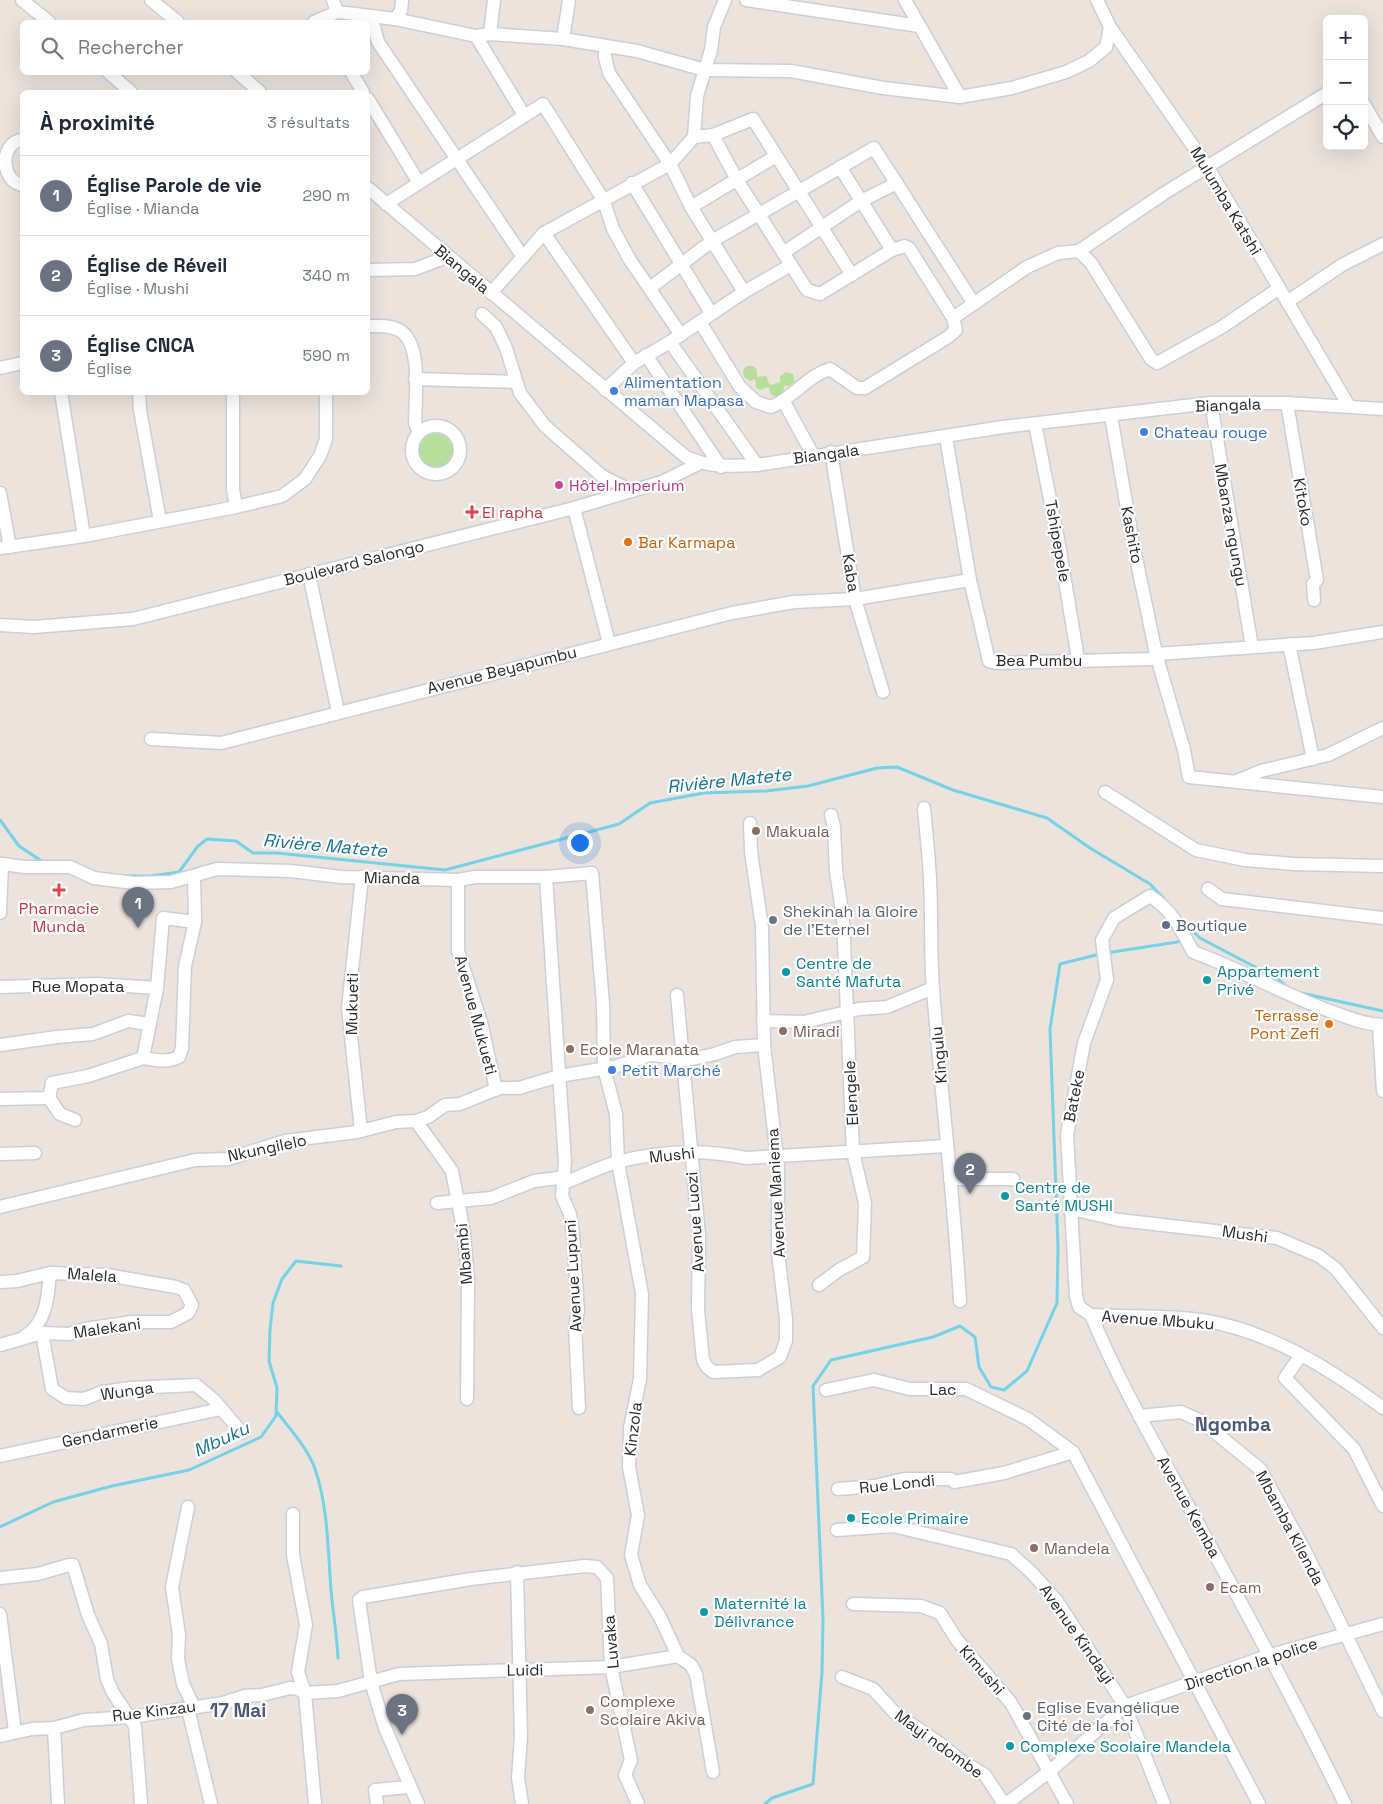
<!DOCTYPE html>
<html lang="fr">
<meta charset="utf-8">
<style>
:root{--surface:#fff;--page:#f2f2f3;--text:#1f2937;--muted:#747a83;--line:#e0e1e3;--accent:#d93025}
body{margin:0;font-family:"Space Grotesk",sans-serif;background:var(--page);color:var(--text)}
.controls{position:absolute;right:15px;top:15px;display:grid;overflow:hidden;border-radius:8px;box-shadow:0 5px 20px #0002}
.controls button{width:45px;height:45px;display:grid;place-items:center;padding:0;border:0;border-bottom:1px solid var(--line);background:var(--surface);color:var(--text);font:25px sans-serif}
.you{position:absolute;left:579px;top:842px;width:18px;height:18px;margin:-12px;border:4px solid #fff;border-radius:50%;background:#1a73e8;box-shadow:0 0 0 8px #1a73e833}
.badge{display:grid;place-items:center;width:32px;height:32px;border-radius:50%;background:var(--accent);color:#fff;font-size:16px;font-weight:700}
.pin{position:absolute;translate:-50% -41px;filter:drop-shadow(0 1px 2px #0008)}
.pin::after{content:'';position:absolute;top:26px;width:18px;height:15px;background:inherit;clip-path:polygon(0 0,100% 0,50% 100%)}
.list{margin:0;padding:0;list-style:none}
h2{display:flex;justify-content:space-between;align-items:center;height:65px;margin:0;padding:0 20px;font-size:21px}
h2 small{font-size:16px;font-weight:400;color:var(--muted)}
.list li{display:grid;grid-template-columns:32px 1fr auto;gap:15px;align-items:center;box-sizing:border-box;height:80px;padding:0 20px;border-top:1px solid var(--line)}
.list b{display:block;font-size:19px;white-space:nowrap}
.list p{margin:0;font-size:16px;white-space:nowrap;color:var(--muted)}
.list em{font-size:16px;font-style:normal;color:var(--muted)}
.icon{flex:none;width:28px;height:28px;fill:none;stroke:currentColor;stroke-width:2;stroke-linecap:round;stroke-linejoin:round}
.map{position:relative;flex:none;width:1383px;height:1804px;overflow:hidden}
.search{position:absolute;background:var(--surface);box-shadow:0 5px 20px #0002;left:20px;top:20px;width:350px;height:55px;display:flex;align-items:center;gap:12px;box-sizing:border-box;padding:0 18px;border-radius:8px;color:var(--muted);font-size:19px}
.panel{position:absolute;background:var(--surface);box-shadow:0 5px 20px #0002;left:20px;top:90px;width:350px;height:305px;border-radius:8px}
.map>svg:first-child{display:block}
.green{fill:#b8de9c}
.lines{fill:none;stroke-linecap:round;stroke-linejoin:round}
.stream{stroke:#75d2e7;stroke-width:3}
.minor-casing{stroke:#cacfda;stroke-width:15}
.minor{stroke:#fff;stroke-width:12}
.shop-dot{fill:#3f7fe0;stroke:#fff;stroke-width:2}
.hotel-dot{fill:#d1479c;stroke:#fff;stroke-width:2}
.health-dot{fill:#e0444e;stroke:#fff;stroke-width:2}
.food-dot{fill:#e8710a;stroke:#fff;stroke-width:2}
.education-dot{fill:#8d6e63;stroke:#fff;stroke-width:2}
.worship-dot{fill:#6b7280;stroke:#fff;stroke-width:2}
.service-dot{fill:#5c6f8a;stroke:#fff;stroke-width:2}
.culture-dot{fill:#0f9aa8;stroke:#fff;stroke-width:2}
.labels{text-anchor:middle;dominant-baseline:central;stroke-width:4.5;stroke-linejoin:round;paint-order:stroke}
.street-label{font-size:16px;fill:#292929;stroke:#fff}
.shop-label{font-size:16px;fill:#366cbe;stroke:#fff;text-anchor:start}
.hotel-label{font-size:16px;fill:#b23c85;stroke:#fff;text-anchor:start}
.health-label{font-size:16px;fill:#be3a42;stroke:#fff;text-anchor:start}
.food-label{font-size:16px;fill:#c56008;stroke:#fff;text-anchor:start}
.education-label{font-size:16px;fill:#785e54;stroke:#fff;text-anchor:start}
.worship-label{font-size:16px;fill:#5b616d;stroke:#fff;text-anchor:start}
.service-label{font-size:16px;fill:#4e5e75;stroke:#fff;text-anchor:start}
.culture-label{font-size:16px;fill:#0d838f;stroke:#fff;text-anchor:start}
.water-label{font-size:18px;font-style:italic;fill:#167191;stroke:#fff}
.quarter-label{font-size:19px;font-weight:bold;fill:#4d5877;stroke:#fff}
</style>
<div class="map">
<svg width="1383" height="1804" viewBox="0 0 1383 1804">
<rect width="100%" height="100%" fill="#ebe3dc"/>
<g class="green">
<path d="M747,366h7l3,4v7l9,-1 4,9 10,-3v-6l6,-4 7,2 2,7 -5,5h-6l-1,7c-5,4 -8,5 -13,0l-1,-6 -9,3 -4,-3 -1,-8 -5,2 -6,-4 -1,-7z"/>
<circle cx="437" cy="450" r="19"/>
</g>
<g class="lines">
<g class="stream">
<polyline points="0,820 19,846 43,862"/>
<polyline points="123,876 151,876 179,872 198,846 207,839 236,841 253,853 277,853 445,870 619,824 650,803 704,793 766,791 808,786 877,768 897,767 953,790 1047,818 1090,848 1150,884 1164,899"/>
<polyline points="1182,921 1200,938 1278,979 1288,988"/>
<polyline points="1106,953 1184,941"/>
<polyline points="1301,993 1383,1011"/>
<path d="M277,1412c13,17 31,37 38,57 13,37 13,82 16,121 2,23 6,45 7,68"/>
<polyline points="0,1527 53,1502 112,1486 189,1470 261,1437 276,1416 277,1388 269,1361 270,1330 273,1303 282,1279 296,1261 341,1266"/>
<polyline points="765,1804 772,1798 813,1784 822,1673 823,1619 813,1386 831,1360 933,1337 960,1326 975,1337 979,1367 991,1387 1004,1390 1027,1371 1057,1303 1058,1247 1050,1029 1060,964 1100,954"/>
</g>
<g class="minor-casing">
<g id="minor">
<polyline points="22,0 49,22"/>
<polyline points="151,0 178,22"/>
<polyline points="333,0 337,12"/>
<polyline points="746,0 919,26"/>
<polyline points="905,0 960,97"/>
<polyline points="1097,0 1110,27 1207,166 1349,406"/>
<polyline points="371,16 378,42 523,257"/>
<polyline points="395,19 401,11 402,0"/>
<polyline points="314,22 337,12 355,14 395,19 476,36 490,34 563,39 637,51 705,70 791,71 883,88 960,97 1012,88 1066,72 1089,61 1106,47 1110,27"/>
<polyline points="490,34 494,0"/>
<polyline points="476,36 524,115"/>
<polyline points="563,39 569,0"/>
<polyline points="605,46 605,57 609,73 670,164 691,207 744,292"/>
<polyline points="108,72 131,92"/>
<polyline points="237,72 260,92"/>
<polyline points="351,72 363,92"/>
<polyline points="368,99 419,183"/>
<polyline points="1364,104 1383,137"/>
<polyline points="713,135 737,180 807,290 820,294 892,250 905,246 909,248 953,318"/>
<polyline points="694,137 697,96 711,50 714,27 725,0"/>
<path d="M22,140c-22,2 -22,41 0,45"/>
<polyline points="840,167 892,250"/>
<polyline points="632,183 711,313"/>
<path d="M368,188l318,269c24,11 45,9 71,8l246,-38 208,-24h76l96,6"/>
<polyline points="386,204 543,104 604,201 613,229 630,260 681,335"/>
<polyline points="691,207 776,156"/>
<polyline points="544,233 634,363"/>
<polyline points="1079,251 1091,263 1151,359 1157,363 1222,327 1278,289"/>
<polyline points="783,253 861,201 897,183"/>
<polyline points="368,270 415,269 447,257"/>
<polyline points="650,288 712,241 874,148 974,304"/>
<polyline points="491,293 544,233 670,164 694,137 713,135 753,119 852,275"/>
<polyline points="1287,302 1342,265 1383,244"/>
<polyline points="482,314 496,327 506,348 520,393 545,426 602,476 632,491"/>
<path d="M700,322l40,65 16,15 15,5c22,-9 36,-31 59,-38l27,19h8l83,-51 8,-7 -3,-12 74,-51 31,-14 21,-2 84,-57 164,-101"/>
<path d="M368,326c10,0 21,-1 31,4 24,13 16,69 16,93l4,10"/>
<polyline points="670,342 757,465"/>
<polyline points="646,355 721,467"/>
<polyline points="0,368 22,363"/>
<polyline points="415,379 516,382"/>
<polyline points="605,390 634,363 670,342 744,292 791,265"/>
<polyline points="61,392 84,536"/>
<polyline points="139,392 140,410 160,521"/>
<polyline points="233,392 233,489 236,507"/>
<polyline points="784,402 813,455"/>
<polyline points="1211,403 1252,647"/>
<polyline points="1287,403 1317,580 1313,584 1314,600"/>
<polyline points="1111,416 1133,543 1156,654 1184,750 1189,777 1383,797"/>
<polyline points="1035,424 1058,539 1078,659"/>
<circle cx="436" cy="450" r="24"/>
<polyline points="946,437 970,580 989,661 996,663 1151,659 1156,654 1314,643 1383,632"/>
<polyline points="831,452 855,599 883,692"/>
<polyline points="0,493 10,547"/>
<polyline points="574,508 609,643"/>
<polyline points="0,548 84,536 236,507 282,496 305,479 320,456 326,439 326,392"/>
<polyline points="309,574 338,712"/>
<polyline points="0,625 34,627 133,619 574,508 662,482 700,463"/>
<polyline points="1289,644 1313,759"/>
<polyline points="151,739 221,743 732,613 794,602 855,599 970,580"/>
<polyline points="1237,781 1261,771 1328,755 1383,728"/>
<polyline points="1105,792 1196,850 1245,860 1294,864 1383,866"/>
<path d="M924,808c2,24 5,48 6,72 2,36 0,73 3,109 8,104 21,208 27,312"/>
<polyline points="2,864 25,867 70,867 94,878 134,883 171,882 217,869 291,871 341,877 458,880 475,877 546,877 592,873 603,1004 604,1068 616,1114 618,1162 642,1294 640,1379 630,1428 629,1467 638,1515 631,1555 640,1585 660,1617 678,1656 691,1665 696,1674 713,1772"/>
<polyline points="546,877 565,1162 562,1196 570,1214 573,1234 578,1311 575,1326 579,1408"/>
<polyline points="458,880 458,951 481,1022 496,1090"/>
<polyline points="1208,889 1222,899 1383,918"/>
<polyline points="0,913 2,864"/>
<polyline points="0,987 97,984 157,988"/>
<polyline points="677,995 699,1235 698,1310 703,1360 707,1367 713,1372 758,1370 780,1357 786,1341 786,1319 778,1253 778,1166 764,1045"/>
<polyline points="763,1021 804,1022 859,1009 887,1007 933,988"/>
<polyline points="1379,1025 1383,1091"/>
<polyline points="0,1045 57,1037 93,1034 128,1021 150,1024"/>
<path d="M143,1058c13,2 24,5 36,-1l3,-9 3,-82 10,-44 -1,-46"/>
<polyline points="49,1098 60,1114 75,1120"/>
<polyline points="0,1099 49,1098 52,1083 88,1076 143,1058 157,988 163,918 195,922"/>
<polyline points="416,1121 452,1171 464,1233 468,1281 467,1399"/>
<polyline points="361,1131 348,1008 362,877"/>
<polyline points="0,1154 35,1153"/>
<polyline points="950,1179 1013,1179"/>
<path d="M437,1203l54,-5 43,-17 24,-3 6,5c17,-6 35,-16 53,-21 43,-11 87,-13 129,-4l200,-12"/>
<polyline points="0,1207 195,1160 228,1159 285,1141 357,1132 396,1122 416,1121 428,1117 445,1105 460,1104 499,1088 519,1088 559,1076 614,1067 650,1055 692,1059 715,1054 735,1047 764,1045 762,927 751,852 750,823"/>
<polyline points="1072,1209 1119,1220 1277,1238 1319,1256 1336,1269 1383,1328"/>
<polyline points="0,1282 17,1281 50,1273 107,1275 176,1287 184,1290 192,1305 188,1313 171,1322 132,1322 85,1329 69,1334 42,1333 0,1345"/>
<polyline points="819,1285 839,1270 863,1257 865,1203 853,1152 843,918 836,871 834,827 831,815"/>
<path d="M1091,1315l-12,-8 -3,-11 -9,-161 17,-92 23,-63 -5,-40 12,-22 36,-22c22,14 31,33 43,56 48,17 93,44 142,61 15,5 31,12 48,12"/>
<path d="M1091,1315c29,70 68,136 104,203 52,95 103,189 150,286"/>
<path d="M1091,1315c35,2 77,0 111,5 68,11 127,48 181,88"/>
<polyline points="42,1333 52,1389 66,1398 84,1399 102,1392 131,1388 196,1385 214,1400 242,1433"/>
<path d="M25,1336c22,-13 23,-41 25,-63"/>
<polyline points="1301,1355 1285,1378 1354,1449 1383,1506"/>
<polyline points="826,1390 874,1380 910,1389 966,1389 1028,1419 1073,1452 1259,1804"/>
<polyline points="1139,1416 1181,1412 1201,1421 1260,1469 1305,1551 1383,1711"/>
<polyline points="0,1456 221,1409"/>
<polyline points="838,1489 875,1486 904,1479 951,1479 954,1482 1004,1473 1073,1452"/>
<polyline points="188,1507 172,1587 179,1635 178,1659 183,1684 192,1703 188,1709 211,1804"/>
<polyline points="293,1514 293,1555 306,1625 298,1672 305,1693 315,1804"/>
<polyline points="837,1530 893,1526 1011,1554 1032,1573 1057,1601 1125,1706 1164,1804"/>
<polyline points="517,1572 521,1737 518,1778 522,1804"/>
<polyline points="0,1578 38,1574 69,1565 73,1565 88,1615 101,1644 107,1679 113,1693 135,1726 141,1804"/>
<polyline points="853,1604 921,1606 940,1613 957,1640 1011,1703 1067,1804"/>
<polyline points="0,1614 15,1732"/>
<polyline points="842,1677 873,1689 895,1713 939,1743 960,1760 985,1775 1004,1804"/>
<polyline points="54,1728 58,1804"/>
<polyline points="0,1736 32,1729 54,1728 84,1720 131,1717 223,1703 245,1696 262,1695 290,1688 298,1689 305,1693 338,1691 399,1674 611,1667 678,1656"/>
<polyline points="377,1804 375,1790 409,1787"/>
<polyline points="418,1804 385,1728 371,1682 359,1600 363,1597 471,1579 585,1566 597,1567 607,1578 611,1667 631,1760 625,1775 638,1804"/>
<polyline points="1006,1804 1050,1771 1125,1706 1270,1655 1383,1624"/>
</g>
</g>
<use href="#minor" class="minor"/>
</g>
<g class="shop-dot">
<circle cx="614" cy="391" r="5"/>
<circle cx="1144" cy="432" r="5"/>
<circle cx="612" cy="1070" r="5"/>
</g>
<circle class="hotel-dot" cx="559" cy="485" r="5"/>
<g class="health-dot">
<path d="M469.5 504.5h5v5h5v5h-5v5h-5v-5h-5v-5h5z"/>
<path d="M56.5 882.5h5v5h5v5h-5v5h-5v-5h-5v-5h5z"/>
</g>
<g class="food-dot">
<circle cx="628" cy="542" r="5"/>
<circle cx="1329" cy="1024" r="5"/>
</g>
<g class="education-dot">
<circle cx="756" cy="831" r="5"/>
<circle cx="783" cy="1031" r="5"/>
<circle cx="570" cy="1049" r="5"/>
<circle cx="1034" cy="1548" r="5"/>
<circle cx="1210" cy="1587" r="5"/>
<circle cx="590" cy="1710" r="5"/>
</g>
<g class="worship-dot">
<circle cx="773" cy="920" r="5"/>
<circle cx="1027" cy="1716" r="5"/>
</g>
<circle class="service-dot" cx="1166" cy="925" r="5"/>
<g class="culture-dot">
<circle cx="786" cy="972" r="5"/>
<circle cx="1207" cy="980" r="5"/>
<circle cx="1005" cy="1196" r="5"/>
<circle cx="851" cy="1518" r="5"/>
<circle cx="704" cy="1612" r="5"/>
<circle cx="1010" cy="1746" r="5"/>
</g>
<g class="labels">
<g class="street-label">
<text transform="translate(1226 201) rotate(59)">Mulumba Katshi</text>
<text transform="translate(462 269) rotate(40)">Biangala</text>
<text transform="translate(1228 405) rotate(-2)">Biangala</text>
<text transform="translate(826 454) rotate(-8)">Biangala</text>
<text transform="translate(1303 502) rotate(80)">Kitoko</text>
<text transform="translate(1231 525) rotate(80)">Mbanza ngungu</text>
<text transform="translate(1132 535) rotate(79)">Kashito</text>
<text transform="translate(1058 541) rotate(80)">Tshipepele</text>
<text transform="translate(354 563) rotate(-14)">Boulevard Salongo</text>
<text transform="translate(851 573) rotate(81)">Kaba</text>
<text x="1039" y="660">Bea Pumbu</text>
<text transform="translate(502 670) rotate(-14)">Avenue Beyapumbu</text>
<text transform="translate(392 878) rotate(1)">Mianda</text>
<text x="78" y="986">Rue Mopata</text>
<text transform="translate(352 1004) rotate(-89)">Mukueti</text>
<text transform="translate(476 1015) rotate(75)">Avenue Mukueti</text>
<text transform="translate(939 1055) rotate(-95)">Kingulu</text>
<text transform="translate(851 1093) rotate(-93)">Elengele</text>
<text transform="translate(1074 1096) rotate(-79)">Bateke</text>
<text transform="translate(267 1148) rotate(-12)">Nkungilelo</text>
<text transform="translate(672 1155) rotate(-6)">Mushi</text>
<text transform="translate(776 1193) rotate(-93)">Avenue Maniema</text>
<text transform="translate(695 1222) rotate(-94)">Avenue Luozi</text>
<text transform="translate(1245 1234) rotate(8)">Mushi</text>
<text transform="translate(464 1254) rotate(-95)">Mbambi</text>
<text transform="translate(92 1275) rotate(4)">Malela</text>
<text transform="translate(573 1276) rotate(-93)">Avenue Lupuni</text>
<text transform="translate(1158 1320) rotate(4)">Avenue Mbuku</text>
<text transform="translate(107 1328) rotate(-8)">Malekani</text>
<text x="943" y="1389">Lac</text>
<text transform="translate(127 1391) rotate(-8)">Wunga</text>
<text transform="translate(633 1429) rotate(-83)">Kinzola</text>
<text transform="translate(110 1432) rotate(-12)">Gendarmerie</text>
<text transform="translate(897 1484) rotate(-6)">Rue Londi</text>
<text transform="translate(1189 1507) rotate(61)">Avenue Kemba</text>
<text transform="translate(1290 1528) rotate(62)">Mbamba Kilenda</text>
<text transform="translate(1077 1634) rotate(55)">Avenue Kindayi</text>
<text transform="translate(611 1642) rotate(-95)">Luvaka</text>
<text transform="translate(1251 1664) rotate(-18)">Direction la police</text>
<text transform="translate(525 1670) rotate(-1)">Luidi</text>
<text transform="translate(982 1670) rotate(49)">Kimushi</text>
<text transform="translate(154 1711) rotate(-7)">Rue Kinzau</text>
<text transform="translate(939 1744) rotate(36)">Mayi ndombe</text>
</g>
<g class="shop-label">
<text x="624" y="382">Alimentation<tspan x="624" dy="18">maman Mapasa</tspan></text>
<text x="1154" y="432">Chateau rouge</text>
<text x="622" y="1070">Petit Marché</text>
</g>
<g class="hotel-label">
<text x="569" y="485">Hôtel Imperium</text>
</g>
<g class="health-label">
<text x="482" y="512">El rapha</text>
<text x="59" y="908" text-anchor="middle">Pharmacie<tspan x="59" dy="18">Munda</tspan></text>
</g>
<g class="food-label">
<text x="638" y="542">Bar Karmapa</text>
<text x="1319" y="1015" text-anchor="end">Terrasse<tspan x="1319" dy="18">Pont Zefi</tspan></text>
</g>
<g class="education-label">
<text x="766" y="831">Makuala</text>
<text x="793" y="1031">Miradi</text>
<text x="580" y="1049">Ecole Maranata</text>
<text x="1044" y="1548">Mandela</text>
<text x="1220" y="1587">Ecam</text>
<text x="600" y="1701">Complexe<tspan x="600" dy="18">Scolaire Akiva</tspan></text>
</g>
<g class="worship-label">
<text x="783" y="911">Shekinah la Gloire<tspan x="783" dy="18">de l'Eternel</tspan></text>
<text x="1037" y="1707">Eglise Evangélique<tspan x="1037" dy="18">Cité de la foi</tspan></text>
</g>
<g class="service-label">
<text x="1176" y="925">Boutique</text>
</g>
<g class="culture-label">
<text x="796" y="963">Centre de<tspan x="796" dy="18">Santé Mafuta</tspan></text>
<text x="1217" y="971">Appartement<tspan x="1217" dy="18">Privé</tspan></text>
<text x="1015" y="1187">Centre de<tspan x="1015" dy="18">Santé MUSHI</tspan></text>
<text x="861" y="1518">Ecole Primaire</text>
<text x="714" y="1603">Maternité la<tspan x="714" dy="18">Délivrance</tspan></text>
<text x="1020" y="1746">Complexe Scolaire Mandela</text>
</g>
<g class="water-label">
<text transform="translate(729 780) rotate(-6)">Rivière Matete</text>
<text transform="translate(325 845) rotate(5)">Rivière Matete</text>
<text transform="translate(221 1439) rotate(-25)">Mbuku</text>
</g>
<g class="quarter-label">
<text x="1233" y="1424">Ngomba</text>
<text x="238" y="1710">17 Mai</text>
</g>
</g>
</svg>
<div class="controls">
<button>+</button>
<button>−</button>
<button><svg class="icon" aria-label="locate" viewBox="0 0 24 24"><circle cx="12" cy="12" r="6"/><path d="M12 2v4M12 18v4M2 12h4M18 12h4"/></svg></button>
</div>
<div class="you"></div>
<div class="pin badge" style="left:138px;top:928px;background:#6b7280">1</div>
<div class="pin badge" style="left:970px;top:1194px;background:#6b7280">2</div>
<div class="pin badge" style="left:402px;top:1735px;background:#6b7280">3</div>
<div class="search"><svg class="icon" aria-label="search" viewBox="0 0 24 24"><circle cx="10" cy="10" r="6"/><path d="M15 15l6 6"/></svg>Rechercher</div>
<section class="panel">
<h2>À proximité<small>3 résultats</small></h2>
<ul class="list">
<li><span class="badge" style="background:#6b7280">1</span><div><b>Église Parole de vie</b><p>Église · Mianda</p></div><em>290 m</em></li>
<li><span class="badge" style="background:#6b7280">2</span><div><b>Église de Réveil</b><p>Église · Mushi</p></div><em>340 m</em></li>
<li><span class="badge" style="background:#6b7280">3</span><div><b>Église CNCA</b><p>Église</p></div><em>590 m</em></li>
</ul>
</section>
</div>
